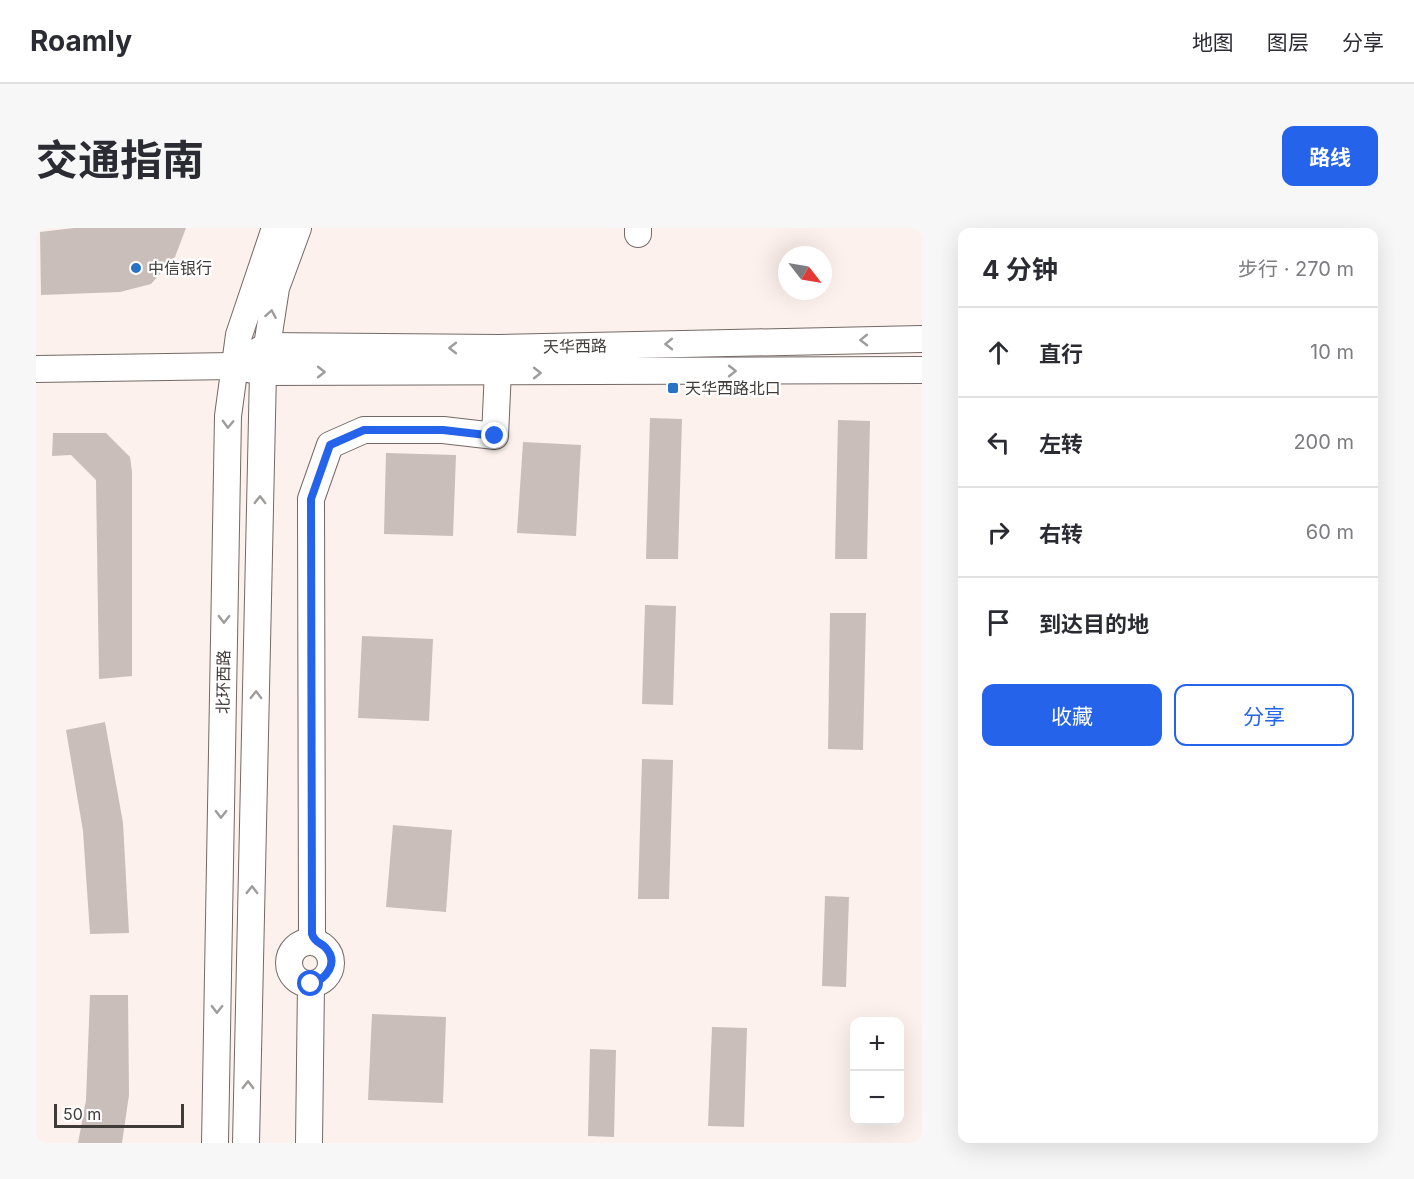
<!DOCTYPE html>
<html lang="zh">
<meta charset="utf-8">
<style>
:root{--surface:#fff;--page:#f7f7f7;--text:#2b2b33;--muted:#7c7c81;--line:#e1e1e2;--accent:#2563eb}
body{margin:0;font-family:Inter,"Noto Sans SC",sans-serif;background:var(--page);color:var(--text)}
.controls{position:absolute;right:18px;bottom:18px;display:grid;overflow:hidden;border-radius:12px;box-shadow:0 6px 24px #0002}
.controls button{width:54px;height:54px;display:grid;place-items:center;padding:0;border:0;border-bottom:2px solid var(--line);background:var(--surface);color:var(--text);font:30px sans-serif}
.compass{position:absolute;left:742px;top:18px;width:54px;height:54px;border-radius:50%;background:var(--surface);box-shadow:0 6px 24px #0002;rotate:121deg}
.scale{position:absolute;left:18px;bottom:15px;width:130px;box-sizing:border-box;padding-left:6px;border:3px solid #3f3b39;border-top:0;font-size:16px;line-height:21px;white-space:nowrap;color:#3f3b39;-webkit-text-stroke:4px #fff;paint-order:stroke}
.stop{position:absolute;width:18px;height:18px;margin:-14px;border:4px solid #2563eb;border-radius:50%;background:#fff}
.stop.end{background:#2563eb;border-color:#fff;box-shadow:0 2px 6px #0008}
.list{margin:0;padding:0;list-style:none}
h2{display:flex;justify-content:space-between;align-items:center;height:78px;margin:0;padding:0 24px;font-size:26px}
h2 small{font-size:20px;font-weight:400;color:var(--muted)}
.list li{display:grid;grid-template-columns:39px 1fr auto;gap:18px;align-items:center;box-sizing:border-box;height:90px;padding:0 24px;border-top:2px solid var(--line)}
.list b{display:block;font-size:22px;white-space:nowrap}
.list em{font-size:20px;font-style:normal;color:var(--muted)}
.actions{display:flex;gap:12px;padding:18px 24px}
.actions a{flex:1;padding:14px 0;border:2px solid var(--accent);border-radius:12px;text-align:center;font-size:21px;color:var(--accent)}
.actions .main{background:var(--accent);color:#fff}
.icon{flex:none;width:33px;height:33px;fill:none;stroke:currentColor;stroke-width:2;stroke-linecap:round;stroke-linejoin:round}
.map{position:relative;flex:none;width:886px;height:915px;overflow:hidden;border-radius:12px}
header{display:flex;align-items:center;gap:36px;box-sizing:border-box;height:84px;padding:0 30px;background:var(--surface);border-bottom:2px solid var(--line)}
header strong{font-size:28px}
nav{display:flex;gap:33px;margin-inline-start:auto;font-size:21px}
.intro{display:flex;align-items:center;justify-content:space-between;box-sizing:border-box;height:144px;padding:0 36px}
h1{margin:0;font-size:42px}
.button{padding:15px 27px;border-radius:12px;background:var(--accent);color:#fff;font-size:21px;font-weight:700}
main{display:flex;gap:36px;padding:0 36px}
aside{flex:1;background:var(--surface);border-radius:12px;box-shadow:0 6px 24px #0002}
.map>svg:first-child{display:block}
.building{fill:#c9beb9}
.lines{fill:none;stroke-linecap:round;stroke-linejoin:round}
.minor-casing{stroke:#736966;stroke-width:28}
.minor{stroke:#fff;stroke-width:26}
.oneway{stroke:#9f9d9c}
.route{stroke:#2563eb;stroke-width:8}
.poi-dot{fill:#2774c4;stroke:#fff;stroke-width:2}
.labels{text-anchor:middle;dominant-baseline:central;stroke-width:4.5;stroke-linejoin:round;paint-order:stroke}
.poi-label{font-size:16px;fill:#3f3b39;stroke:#fff;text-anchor:start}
.street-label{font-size:16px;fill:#3f3b39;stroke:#fff}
</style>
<header>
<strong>Roamly</strong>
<nav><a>地图</a><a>图层</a><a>分享</a></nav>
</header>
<div class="intro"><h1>交通指南</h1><a class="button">路线</a></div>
<main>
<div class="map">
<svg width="886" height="915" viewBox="0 0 886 915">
<rect width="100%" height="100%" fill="#fcf1ec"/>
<g class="building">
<polygon points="38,0 150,0 139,29 115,56 84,64 5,67 4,4"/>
<polygon points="614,190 646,191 642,331 610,331"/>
<polygon points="802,192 834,193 831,331 799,331"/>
<polygon points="17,205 70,205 94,229 96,244 96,448 63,451 60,252 35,227 16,228"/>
<polygon points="487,214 545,217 540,308 481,305"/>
<polygon points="350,225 420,227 417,308 348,306"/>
<polygon points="609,377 640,378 637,477 606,476"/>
<polygon points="794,385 830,385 827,522 792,521"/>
<polygon points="326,408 397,411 393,493 322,490"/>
<polygon points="69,494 87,595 93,705 54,706 47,603 30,502"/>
<polygon points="606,531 637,532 633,671 602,671"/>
<polygon points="357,597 416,602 410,684 350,679"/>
<polygon points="789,668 813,669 810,759 786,758"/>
<polygon points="54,767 92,767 93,867 86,915 42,915 50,872"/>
<polygon points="336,786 410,789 407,875 332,872"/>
<polygon points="676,799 711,800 708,899 672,898"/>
<polygon points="554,821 580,822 578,909 552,908"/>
</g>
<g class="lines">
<g class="minor-casing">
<g id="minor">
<polyline points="602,0 602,6"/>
<polyline points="217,126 230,118 463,120 886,111"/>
<polyline points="0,141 197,138 227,144 886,142"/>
<polyline points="279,713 276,706 275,271 294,217 328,202 407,202 459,208 463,120"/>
<circle cx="274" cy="735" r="21"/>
<polyline points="179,915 192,188 203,107 239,0"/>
<polyline points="210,915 227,144 240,60 262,0"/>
<polyline points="273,915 275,756"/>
</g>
</g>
<use href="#minor" class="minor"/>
</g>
<defs><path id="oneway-chevron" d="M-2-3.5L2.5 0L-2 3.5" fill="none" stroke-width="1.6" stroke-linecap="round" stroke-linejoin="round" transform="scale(1.5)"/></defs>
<g class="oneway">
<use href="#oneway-chevron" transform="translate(235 86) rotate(-80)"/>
<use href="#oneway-chevron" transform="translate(828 112) rotate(179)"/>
<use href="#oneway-chevron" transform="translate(633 116) rotate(179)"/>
<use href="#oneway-chevron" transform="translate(417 120) rotate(-180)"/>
<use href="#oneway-chevron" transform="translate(696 143)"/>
<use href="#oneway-chevron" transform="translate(285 144)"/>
<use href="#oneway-chevron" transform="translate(501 145)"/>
<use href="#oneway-chevron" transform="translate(192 196) rotate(92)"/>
<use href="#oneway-chevron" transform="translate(224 272) rotate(-89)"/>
<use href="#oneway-chevron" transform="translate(188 391) rotate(91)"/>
<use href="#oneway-chevron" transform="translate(220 467) rotate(-89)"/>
<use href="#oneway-chevron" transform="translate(185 586) rotate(91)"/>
<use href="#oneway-chevron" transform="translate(216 662) rotate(-89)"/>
<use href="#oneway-chevron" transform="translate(181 781) rotate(91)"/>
<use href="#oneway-chevron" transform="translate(212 857) rotate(-89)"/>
</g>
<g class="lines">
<path class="route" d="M275,756c15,-5 29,-21 14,-37 -5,-5 -10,-4 -13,-13l-1,-435 19,-54 34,-15h79l52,6"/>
</g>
<g class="poi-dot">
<circle cx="100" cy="40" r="6"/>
<rect x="631" y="154" width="12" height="12" rx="3"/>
</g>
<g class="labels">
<g class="poi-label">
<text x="112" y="40">中信银行</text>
<text x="649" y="160">天华西路北口</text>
</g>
<g class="street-label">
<text transform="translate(539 118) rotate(-1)">天华西路</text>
<text transform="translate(187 454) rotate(-89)">北环西路</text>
</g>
</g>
</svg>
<div class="controls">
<button>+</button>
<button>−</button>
</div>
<svg class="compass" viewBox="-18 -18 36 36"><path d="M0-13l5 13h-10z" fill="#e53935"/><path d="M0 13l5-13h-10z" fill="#7c7c81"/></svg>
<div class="scale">50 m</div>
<div class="stop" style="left:275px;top:756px"></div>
<div class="stop end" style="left:459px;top:208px"></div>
</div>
<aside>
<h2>4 分钟<small>步行 · 270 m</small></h2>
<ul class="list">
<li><svg class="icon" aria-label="ahead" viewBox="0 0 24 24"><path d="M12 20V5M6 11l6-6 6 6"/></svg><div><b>直行</b></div><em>10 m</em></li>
<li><svg class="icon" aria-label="left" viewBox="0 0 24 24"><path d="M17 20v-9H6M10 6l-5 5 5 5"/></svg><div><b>左转</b></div><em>200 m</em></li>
<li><svg class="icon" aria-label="right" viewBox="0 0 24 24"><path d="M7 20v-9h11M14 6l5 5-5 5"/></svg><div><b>右转</b></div><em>60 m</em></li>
<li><svg class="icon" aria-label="arrive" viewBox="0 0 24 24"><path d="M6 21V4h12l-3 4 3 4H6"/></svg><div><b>到达目的地</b></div></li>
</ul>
<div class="actions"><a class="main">收藏</a><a>分享</a></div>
</aside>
</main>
